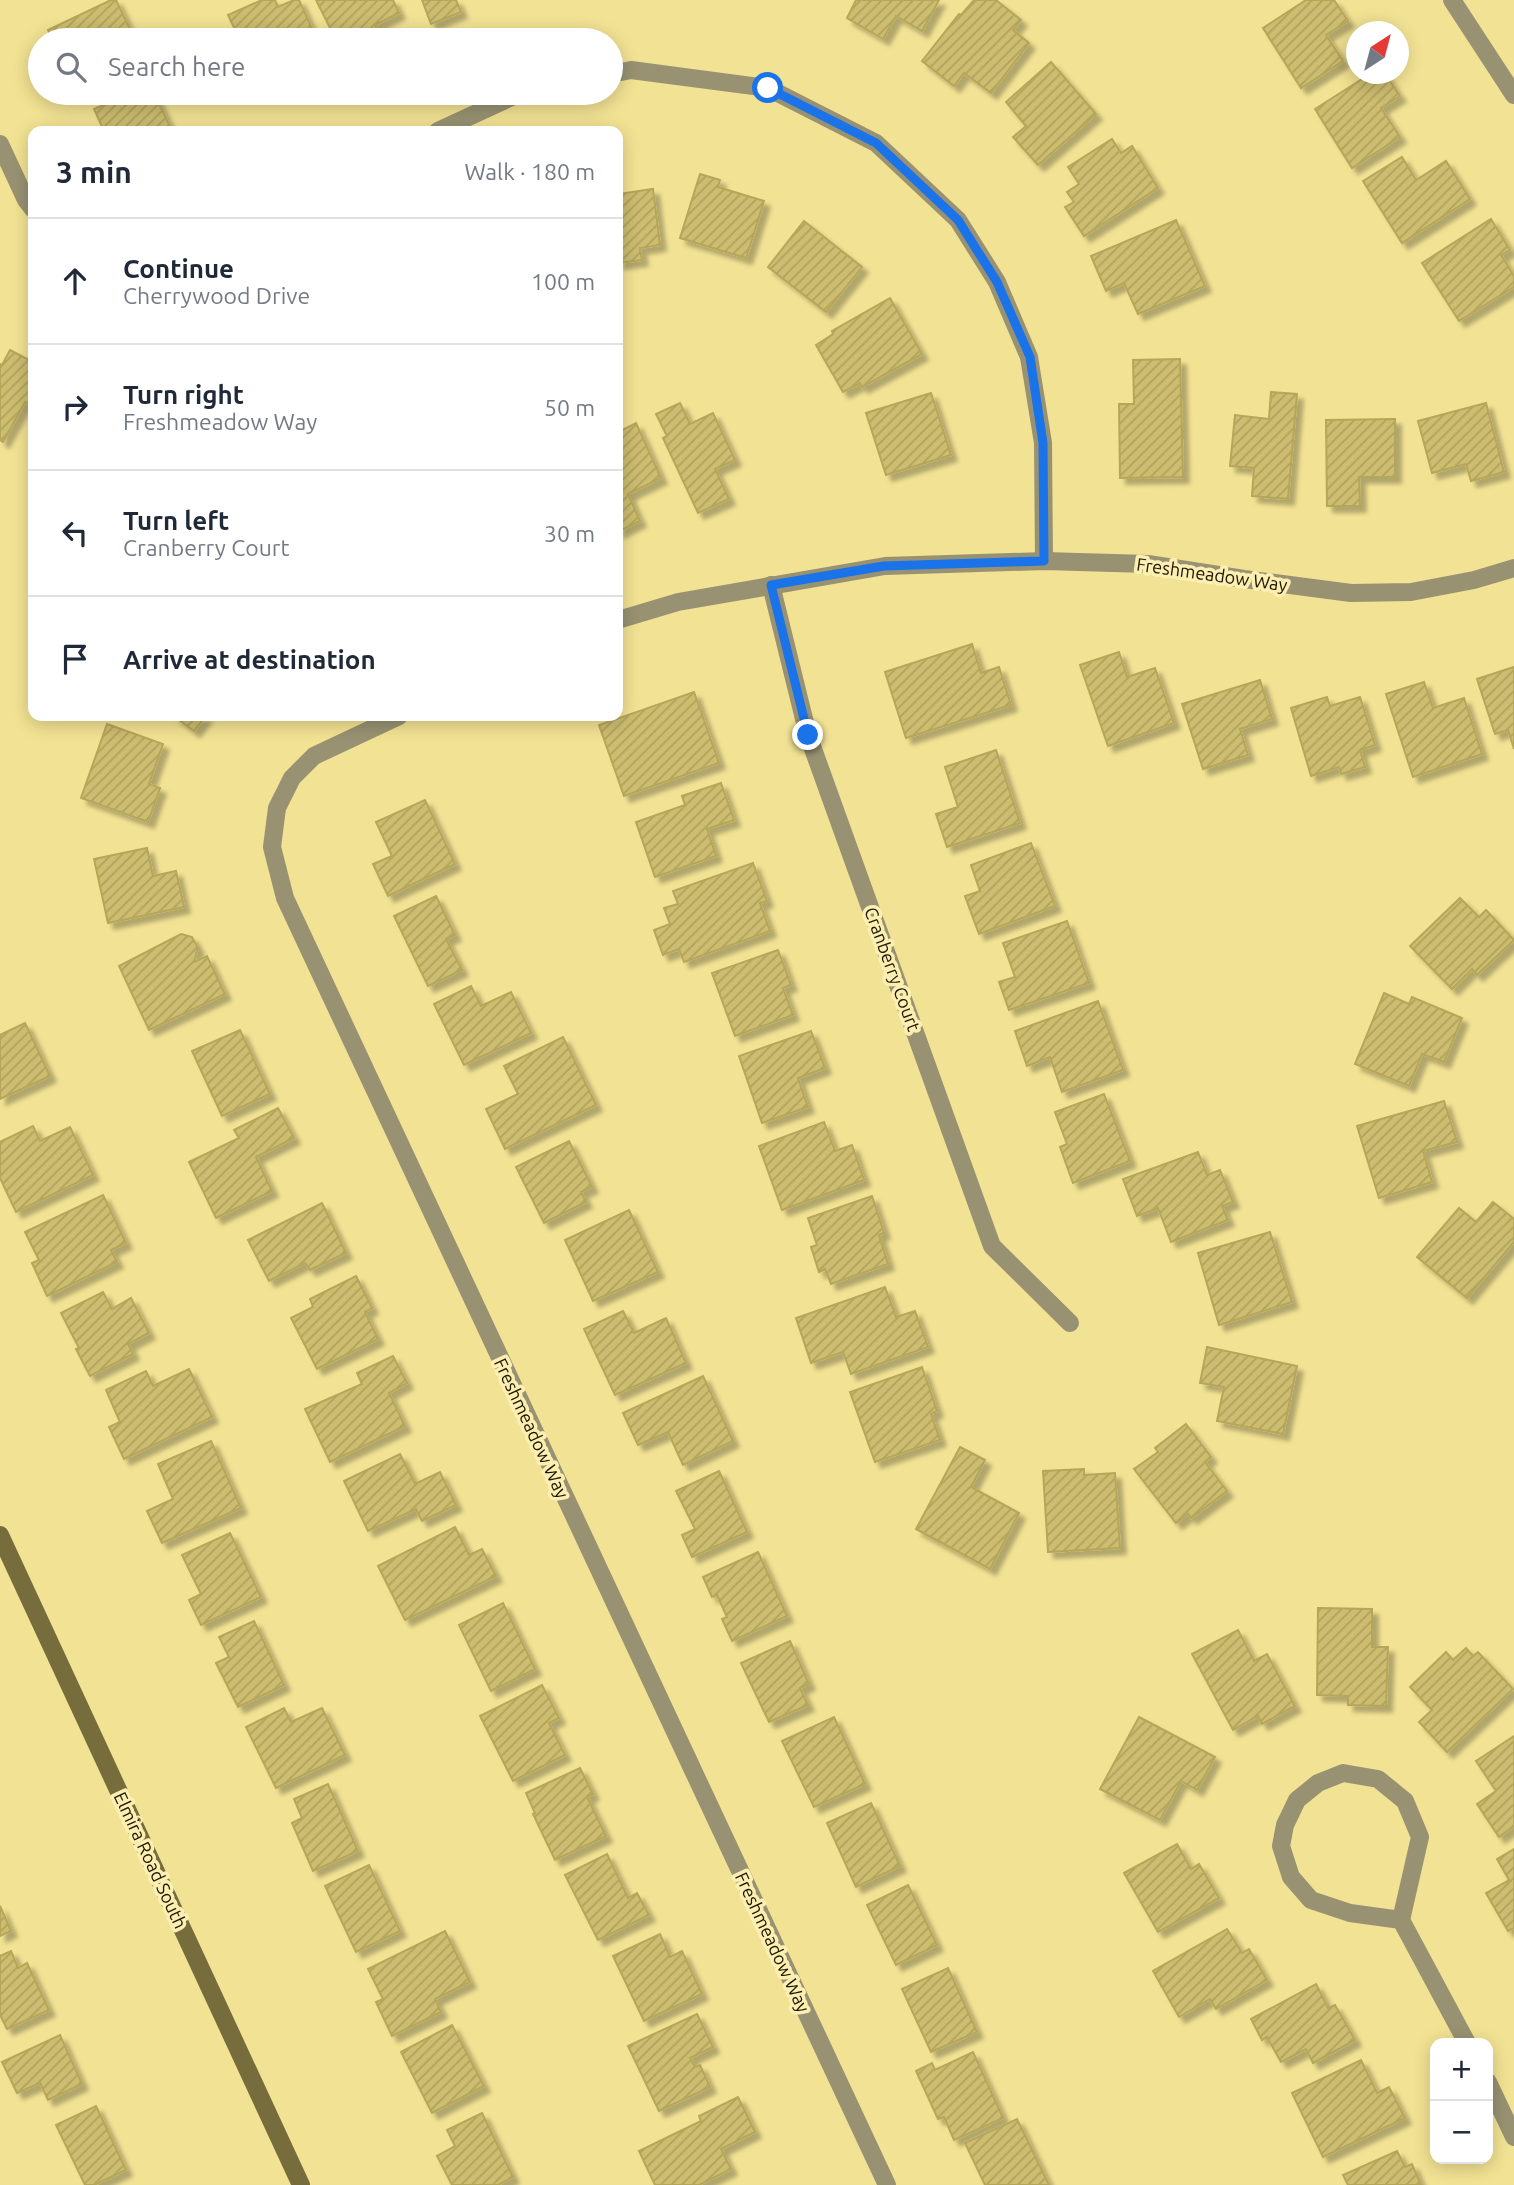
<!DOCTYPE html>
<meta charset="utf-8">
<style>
:root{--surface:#fff;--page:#f6f6f7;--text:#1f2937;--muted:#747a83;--line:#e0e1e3}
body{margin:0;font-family:Ubuntu,sans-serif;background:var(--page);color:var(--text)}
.controls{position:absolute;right:21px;bottom:21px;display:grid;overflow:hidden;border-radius:14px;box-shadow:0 4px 18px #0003}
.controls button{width:63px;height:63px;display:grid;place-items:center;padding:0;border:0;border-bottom:2px solid var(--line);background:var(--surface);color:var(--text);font:35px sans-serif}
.compass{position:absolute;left:1346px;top:21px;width:63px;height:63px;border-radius:50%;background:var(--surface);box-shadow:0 4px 18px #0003;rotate:36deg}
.stop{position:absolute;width:21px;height:21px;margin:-16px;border:5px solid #1a73e8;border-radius:50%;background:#fff}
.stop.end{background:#1a73e8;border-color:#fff;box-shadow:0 2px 7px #0008}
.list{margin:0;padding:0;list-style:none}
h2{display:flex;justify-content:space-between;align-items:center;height:91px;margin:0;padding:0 28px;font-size:30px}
h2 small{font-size:23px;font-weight:400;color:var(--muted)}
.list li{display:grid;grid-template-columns:46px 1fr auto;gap:21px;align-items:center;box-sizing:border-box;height:126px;padding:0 28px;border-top:2px solid var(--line)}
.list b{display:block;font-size:26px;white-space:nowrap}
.list p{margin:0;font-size:23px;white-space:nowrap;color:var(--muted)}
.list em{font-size:23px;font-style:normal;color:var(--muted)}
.icon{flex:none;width:38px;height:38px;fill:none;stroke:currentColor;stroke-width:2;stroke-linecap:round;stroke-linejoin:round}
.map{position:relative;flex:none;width:1514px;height:2185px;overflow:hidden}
.search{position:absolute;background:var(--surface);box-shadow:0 4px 18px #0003;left:28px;top:28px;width:595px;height:77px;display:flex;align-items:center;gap:18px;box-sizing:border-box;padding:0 24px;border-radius:38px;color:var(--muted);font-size:26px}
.panel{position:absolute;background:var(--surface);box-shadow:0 4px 18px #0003;left:28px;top:126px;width:595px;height:595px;border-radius:14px}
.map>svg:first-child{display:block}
.building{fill:url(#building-hatch);stroke:#b6a659;stroke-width:2;filter:url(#shadow)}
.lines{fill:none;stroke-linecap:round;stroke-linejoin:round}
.street{stroke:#989272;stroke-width:18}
.secondary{stroke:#766c3c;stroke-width:18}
.route{stroke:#1a73e8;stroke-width:9}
.labels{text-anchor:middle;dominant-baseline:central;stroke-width:7;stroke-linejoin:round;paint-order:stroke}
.street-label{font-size:18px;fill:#1b1601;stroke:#fcefb1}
</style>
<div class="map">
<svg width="1514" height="2185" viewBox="0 0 1514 2185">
<defs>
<pattern id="building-hatch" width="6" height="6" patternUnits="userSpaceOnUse" patternTransform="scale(1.75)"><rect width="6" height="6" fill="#cdbd6f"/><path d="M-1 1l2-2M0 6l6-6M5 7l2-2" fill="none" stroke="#afa25e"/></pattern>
<filter id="shadow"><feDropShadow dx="6" dy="6" stdDeviation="2" flood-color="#0004"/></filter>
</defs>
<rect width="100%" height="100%" fill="#f2e293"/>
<g class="building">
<polygon points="111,0 116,0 135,40 53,40 48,30"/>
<polygon points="262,0 275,0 278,7 294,0 299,0 317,40 240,40 228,15"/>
<polygon points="316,0 393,0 399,13 375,25 383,40 336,40"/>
<polygon points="422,0 456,0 461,12 431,24"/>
<polygon points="856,0 939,0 922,31 896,16 883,39 847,18"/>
<polygon points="974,0 996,0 1021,20 1013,30 1029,43 991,93 964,73 954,86 922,61 959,14 961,15"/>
<polygon points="1306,0 1334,0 1348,21 1326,35 1343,61 1301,88 1263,28"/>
<polygon points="1051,62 1096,114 1038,165 1013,137 1026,126 1006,102"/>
<polygon points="1370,74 1385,74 1400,96 1381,108 1400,137 1352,168 1315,109"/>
<polygon points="129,93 154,93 172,131 104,131 94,109"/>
<polygon points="1112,139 1121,153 1132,146 1158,188 1084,236 1065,207 1074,202 1067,192 1079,184 1068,167"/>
<polygon points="1402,157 1416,180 1446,161 1470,199 1402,243 1363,181"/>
<polygon points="700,174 720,180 718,187 764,201 746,258 680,238"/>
<polygon points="653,189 660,245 640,248 642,260 618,263 618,194"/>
<polygon points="1491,219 1510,250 1501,255 1514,276 1514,287 1459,321 1422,263"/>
<polygon points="1176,220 1205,286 1138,314 1124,283 1106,291 1091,256"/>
<polygon points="804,221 862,267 826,312 768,267"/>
<polygon points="890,298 922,354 862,387 860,383 843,392 816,345 833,334 832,331"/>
<polygon points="10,350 33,362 33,399 30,405 25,402 3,442 0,440 0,364 2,365"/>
<polygon points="1180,359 1183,477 1120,478 1119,404 1134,404 1133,360"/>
<polygon points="1271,392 1297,394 1288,499 1252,496 1254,468 1230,466 1235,415 1269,419"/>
<polygon points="931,393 951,455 886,475 866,413"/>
<polygon points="680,403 690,424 713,413 735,460 715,469 729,499 698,513 663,438 667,436 656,414"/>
<polygon points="1486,403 1504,472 1471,481 1466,464 1432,473 1418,421"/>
<polygon points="1395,419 1395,477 1359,477 1360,506 1327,506 1326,420"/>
<polygon points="636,423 661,478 628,494 640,521 618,532 618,432"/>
<polygon points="972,644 981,673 999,667 1011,705 906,738 885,672"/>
<polygon points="1119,652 1127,677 1155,668 1174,723 1108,746 1080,665"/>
<polygon points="1514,667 1514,749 1508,730 1495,734 1477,679"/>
<polygon points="1260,680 1272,719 1240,729 1248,755 1203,769 1182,704"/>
<polygon points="1424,682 1433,708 1464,698 1482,754 1413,777 1386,694"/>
<polygon points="694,692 719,763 624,796 599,725"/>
<polygon points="1327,697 1330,706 1360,697 1375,745 1360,750 1365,767 1341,774 1339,767 1311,776 1291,708"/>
<polygon points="174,716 206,716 194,731"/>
<polygon points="107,724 163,744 149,784 160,788 148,822 81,798"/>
<polygon points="996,750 1020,823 947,847 936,814 958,807 945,767"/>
<polygon points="721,783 734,820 707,829 716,856 655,877 636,822 685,805 682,796"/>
<polygon points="425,800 455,864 388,896 373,864 392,856 376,822"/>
<polygon points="1031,843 1055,906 979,934 965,896 980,891 971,865"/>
<polygon points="147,848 153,876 176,871 184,907 108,923 94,859"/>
<polygon points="753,863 767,901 760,903 770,931 684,962 679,949 663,955 654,930 670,924 664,908 678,904 673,891"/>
<polygon points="436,896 455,935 446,939 462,970 428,986 394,916"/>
<polygon points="1460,898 1479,917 1486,910 1514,940 1477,975 1472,969 1452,989 1410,946"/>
<polygon points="1067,921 1089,983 1009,1010 999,982 1015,977 1003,943"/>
<polygon points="181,934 192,937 198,948 194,962 207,956 225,994 149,1030 119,966"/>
<polygon points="778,950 791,985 783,988 793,1015 735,1036 712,973"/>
<polygon points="471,986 481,1006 511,992 531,1033 464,1065 434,1004"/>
<polygon points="1384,993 1409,1004 1412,997 1462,1018 1444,1062 1422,1054 1409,1086 1355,1064"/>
<polygon points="1098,1001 1123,1070 1062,1092 1050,1057 1027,1066 1015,1031"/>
<polygon points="25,1023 50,1076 0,1099 0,1035"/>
<polygon points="240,1030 270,1094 222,1116 192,1051"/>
<polygon points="811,1031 825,1068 798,1078 808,1107 762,1123 739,1056"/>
<polygon points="563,1037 596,1105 505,1149 486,1109 518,1094 504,1066"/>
<polygon points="1104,1094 1130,1161 1073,1183 1060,1147 1067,1144 1055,1112"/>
<polygon points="1444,1101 1457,1142 1423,1151 1432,1182 1379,1198 1357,1126"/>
<polygon points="278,1108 294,1138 256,1157 272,1191 216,1218 189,1162 239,1138 234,1130"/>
<polygon points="824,1122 835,1151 852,1145 864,1180 782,1210 759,1146"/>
<polygon points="33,1126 40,1141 70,1127 93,1175 16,1212 0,1178 0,1142"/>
<polygon points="569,1141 592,1187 581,1192 586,1202 544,1223 516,1167"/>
<polygon points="1198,1152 1207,1175 1220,1170 1233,1202 1222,1206 1228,1220 1171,1242 1158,1208 1137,1216 1123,1179"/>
<polygon points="103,1195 126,1243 111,1250 117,1262 47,1296 32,1263 39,1260 25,1232"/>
<polygon points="872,1196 884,1233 879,1235 888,1264 831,1284 825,1269 819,1272 811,1247 817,1245 808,1218"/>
<polygon points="1493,1202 1514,1219 1514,1242 1467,1298 1417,1257 1459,1208 1476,1222"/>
<polygon points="322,1203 346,1253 310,1270 305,1263 269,1281 248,1240"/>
<polygon points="629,1210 658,1272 593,1301 565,1240"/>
<polygon points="1270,1232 1292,1302 1219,1325 1198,1253"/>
<polygon points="356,1276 372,1308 365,1312 378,1339 317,1369 291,1318 313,1307 310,1299"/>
<polygon points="885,1287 896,1317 915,1311 928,1347 851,1374 843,1352 811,1363 796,1318"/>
<polygon points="103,1292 112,1309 131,1298 149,1333 128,1344 133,1354 90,1376 76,1349 79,1348 61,1313"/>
<polygon points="623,1311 634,1333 666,1318 686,1363 615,1395 584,1329"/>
<polygon points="1207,1347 1297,1366 1283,1434 1217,1421 1224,1387 1200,1383"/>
<polygon points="393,1356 407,1383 389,1393 405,1426 330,1462 305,1409 362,1384 357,1373"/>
<polygon points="922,1367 937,1411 931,1414 940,1440 875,1462 850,1392"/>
<polygon points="189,1369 212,1417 124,1459 109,1427 120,1422 106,1390 146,1371 153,1386"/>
<polygon points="703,1376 733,1441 683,1465 668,1432 638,1445 623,1413"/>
<polygon points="1186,1424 1211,1457 1205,1462 1227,1491 1191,1518 1188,1514 1176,1523 1134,1469 1158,1452 1155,1448"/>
<polygon points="211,1441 241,1508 162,1543 147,1511 173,1499 158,1464"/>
<polygon points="960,1447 985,1460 971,1487 1019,1513 990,1569 916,1529"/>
<polygon points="400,1454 415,1484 440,1472 456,1505 422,1521 416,1509 368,1531 344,1481"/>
<polygon points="1084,1469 1084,1475 1115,1473 1120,1548 1048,1552 1043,1471"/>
<polygon points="719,1471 747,1532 692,1557 682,1535 695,1529 676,1491"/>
<polygon points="455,1527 469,1555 482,1549 496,1576 405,1620 378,1566"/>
<polygon points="230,1533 261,1597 201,1625 189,1600 201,1594 182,1555"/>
<polygon points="758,1552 787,1616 732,1641 722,1619 727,1617 717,1595 712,1597 703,1577"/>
<polygon points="503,1603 535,1669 491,1691 459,1625"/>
<polygon points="1318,1608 1372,1609 1372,1647 1388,1647 1386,1706 1348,1705 1348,1696 1317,1695"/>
<polygon points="254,1621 284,1685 238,1707 216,1663 229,1657 219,1637"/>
<polygon points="1238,1630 1254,1661 1267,1654 1295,1706 1262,1724 1258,1716 1233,1730 1192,1654"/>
<polygon points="790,1641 809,1684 800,1688 808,1705 769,1722 741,1663"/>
<polygon points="1466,1648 1473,1656 1478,1652 1513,1689 1447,1752 1419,1722 1432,1710 1410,1687 1446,1652 1453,1660"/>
<polygon points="542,1685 559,1718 549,1723 565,1755 513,1781 480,1716"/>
<polygon points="284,1708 291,1722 322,1708 345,1755 276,1788 246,1727"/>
<polygon points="834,1717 865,1784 814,1807 782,1741"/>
<polygon points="1139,1717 1215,1757 1197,1790 1181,1781 1160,1820 1100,1789"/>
<polygon points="1514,1736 1514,1826 1499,1837 1477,1804 1496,1791 1476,1761"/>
<polygon points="580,1768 593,1794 587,1797 606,1836 555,1860 533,1814 535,1813 526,1793"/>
<polygon points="328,1784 358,1851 313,1871 292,1823 302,1818 294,1799"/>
<polygon points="871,1803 900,1866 856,1887 827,1823"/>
<polygon points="1177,1844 1191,1869 1199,1864 1219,1898 1158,1932 1124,1873"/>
<polygon points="1514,1849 1514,1928 1508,1931 1486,1893 1509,1880 1497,1859"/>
<polygon points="607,1854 628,1898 637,1893 649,1915 598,1940 565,1875"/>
<polygon points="369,1865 400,1931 356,1952 325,1886"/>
<polygon points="908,1885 937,1945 896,1965 867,1905"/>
<polygon points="0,1906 11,1931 0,1936"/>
<polygon points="1227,1929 1242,1953 1249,1949 1267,1980 1216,2009 1210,1999 1179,2017 1153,1971"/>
<polygon points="445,1931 470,1982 435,1999 441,2012 392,2036 376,2002 383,1999 368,1969"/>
<polygon points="660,1934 670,1957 682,1951 702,1994 644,2021 613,1956"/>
<polygon points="11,1951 18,1968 27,1963 49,2010 7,2029 0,2015 0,1956"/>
<polygon points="948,1968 977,2032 931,2052 902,1989"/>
<polygon points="1316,1984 1328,2008 1335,2005 1355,2040 1313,2063 1306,2049 1281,2062 1267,2037 1262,2040 1251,2019"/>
<polygon points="697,2014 713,2047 690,2058 695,2067 700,2065 710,2087 659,2111 628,2046"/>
<polygon points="452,2025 484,2086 432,2113 401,2052"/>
<polygon points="60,2035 82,2084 48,2100 40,2083 17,2093 2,2062"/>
<polygon points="973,2052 1003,2118 954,2140 944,2117 938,2119 916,2071 932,2063 935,2070"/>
<polygon points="1361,2060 1377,2093 1389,2087 1405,2118 1323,2157 1292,2093"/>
<polygon points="738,2097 755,2132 721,2149 731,2169 699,2185 655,2185 639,2151 701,2121 699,2116"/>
<polygon points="96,2106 126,2170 94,2185 85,2185 56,2125"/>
<polygon points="482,2113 513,2177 498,2185 452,2185 437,2156 455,2146 447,2130"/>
<polygon points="1017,2119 1049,2185 985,2185 965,2143"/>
<polygon points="1397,2151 1405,2167 1412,2164 1421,2185 1348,2185 1343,2175"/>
</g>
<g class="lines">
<g class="street">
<polyline points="1452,0 1514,95"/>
<polyline points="611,74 631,70 768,88 876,143 958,220 997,282 1029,357 1043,443 1044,561"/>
<polyline points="438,131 516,95 527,93"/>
<polyline points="0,144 26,200 33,209"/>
<polyline points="771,585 808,735 992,1246 1070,1323"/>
<polyline points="618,620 678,602 885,566 1044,561 1148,564 1244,579 1351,593 1411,592 1474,580 1514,568"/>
<polyline points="399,716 314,756 292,778 277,808 272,847 285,898 887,2185"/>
<polyline points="1401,1920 1350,1913 1311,1900 1291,1877 1281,1846 1285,1825 1297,1800 1318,1783 1343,1773 1378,1779 1405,1801 1420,1837 1401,1920 1467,2043"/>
<polyline points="1488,2082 1514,2137"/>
</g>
<polyline class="secondary" points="0,1535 301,2185"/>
</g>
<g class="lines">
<polyline class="route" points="768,88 876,143 958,220 997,282 1030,357 1043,443 1044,561 884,566 771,585 808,735"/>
</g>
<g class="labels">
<g class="street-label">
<text transform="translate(1212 574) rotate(8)">Freshmeadow Way</text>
<text transform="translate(893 969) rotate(70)">Cranberry Court</text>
<text transform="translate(532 1428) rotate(65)">Freshmeadow Way</text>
<text transform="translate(151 1860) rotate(65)">Elmira Road South</text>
<text transform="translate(773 1942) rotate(65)">Freshmeadow Way</text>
</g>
</g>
</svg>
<div class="controls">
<button>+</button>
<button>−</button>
</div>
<svg class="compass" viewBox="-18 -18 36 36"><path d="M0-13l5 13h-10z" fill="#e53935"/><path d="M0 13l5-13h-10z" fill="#747a83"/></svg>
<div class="stop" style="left:768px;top:88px"></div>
<div class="stop end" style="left:808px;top:735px"></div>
<div class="search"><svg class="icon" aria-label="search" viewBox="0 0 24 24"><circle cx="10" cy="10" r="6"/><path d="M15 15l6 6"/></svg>Search here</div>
<section class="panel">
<h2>3 min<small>Walk · 180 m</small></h2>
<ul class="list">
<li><svg class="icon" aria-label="ahead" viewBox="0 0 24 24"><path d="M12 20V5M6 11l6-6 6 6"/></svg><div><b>Continue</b><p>Cherrywood Drive</p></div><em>100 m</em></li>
<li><svg class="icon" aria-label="right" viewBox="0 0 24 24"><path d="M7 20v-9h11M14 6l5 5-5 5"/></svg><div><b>Turn right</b><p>Freshmeadow Way</p></div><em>50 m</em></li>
<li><svg class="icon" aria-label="left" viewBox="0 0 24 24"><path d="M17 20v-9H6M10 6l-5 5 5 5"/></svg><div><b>Turn left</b><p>Cranberry Court</p></div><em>30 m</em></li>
<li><svg class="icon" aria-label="arrive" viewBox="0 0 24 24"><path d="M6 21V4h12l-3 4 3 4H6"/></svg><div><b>Arrive at destination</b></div></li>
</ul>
</section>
</div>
